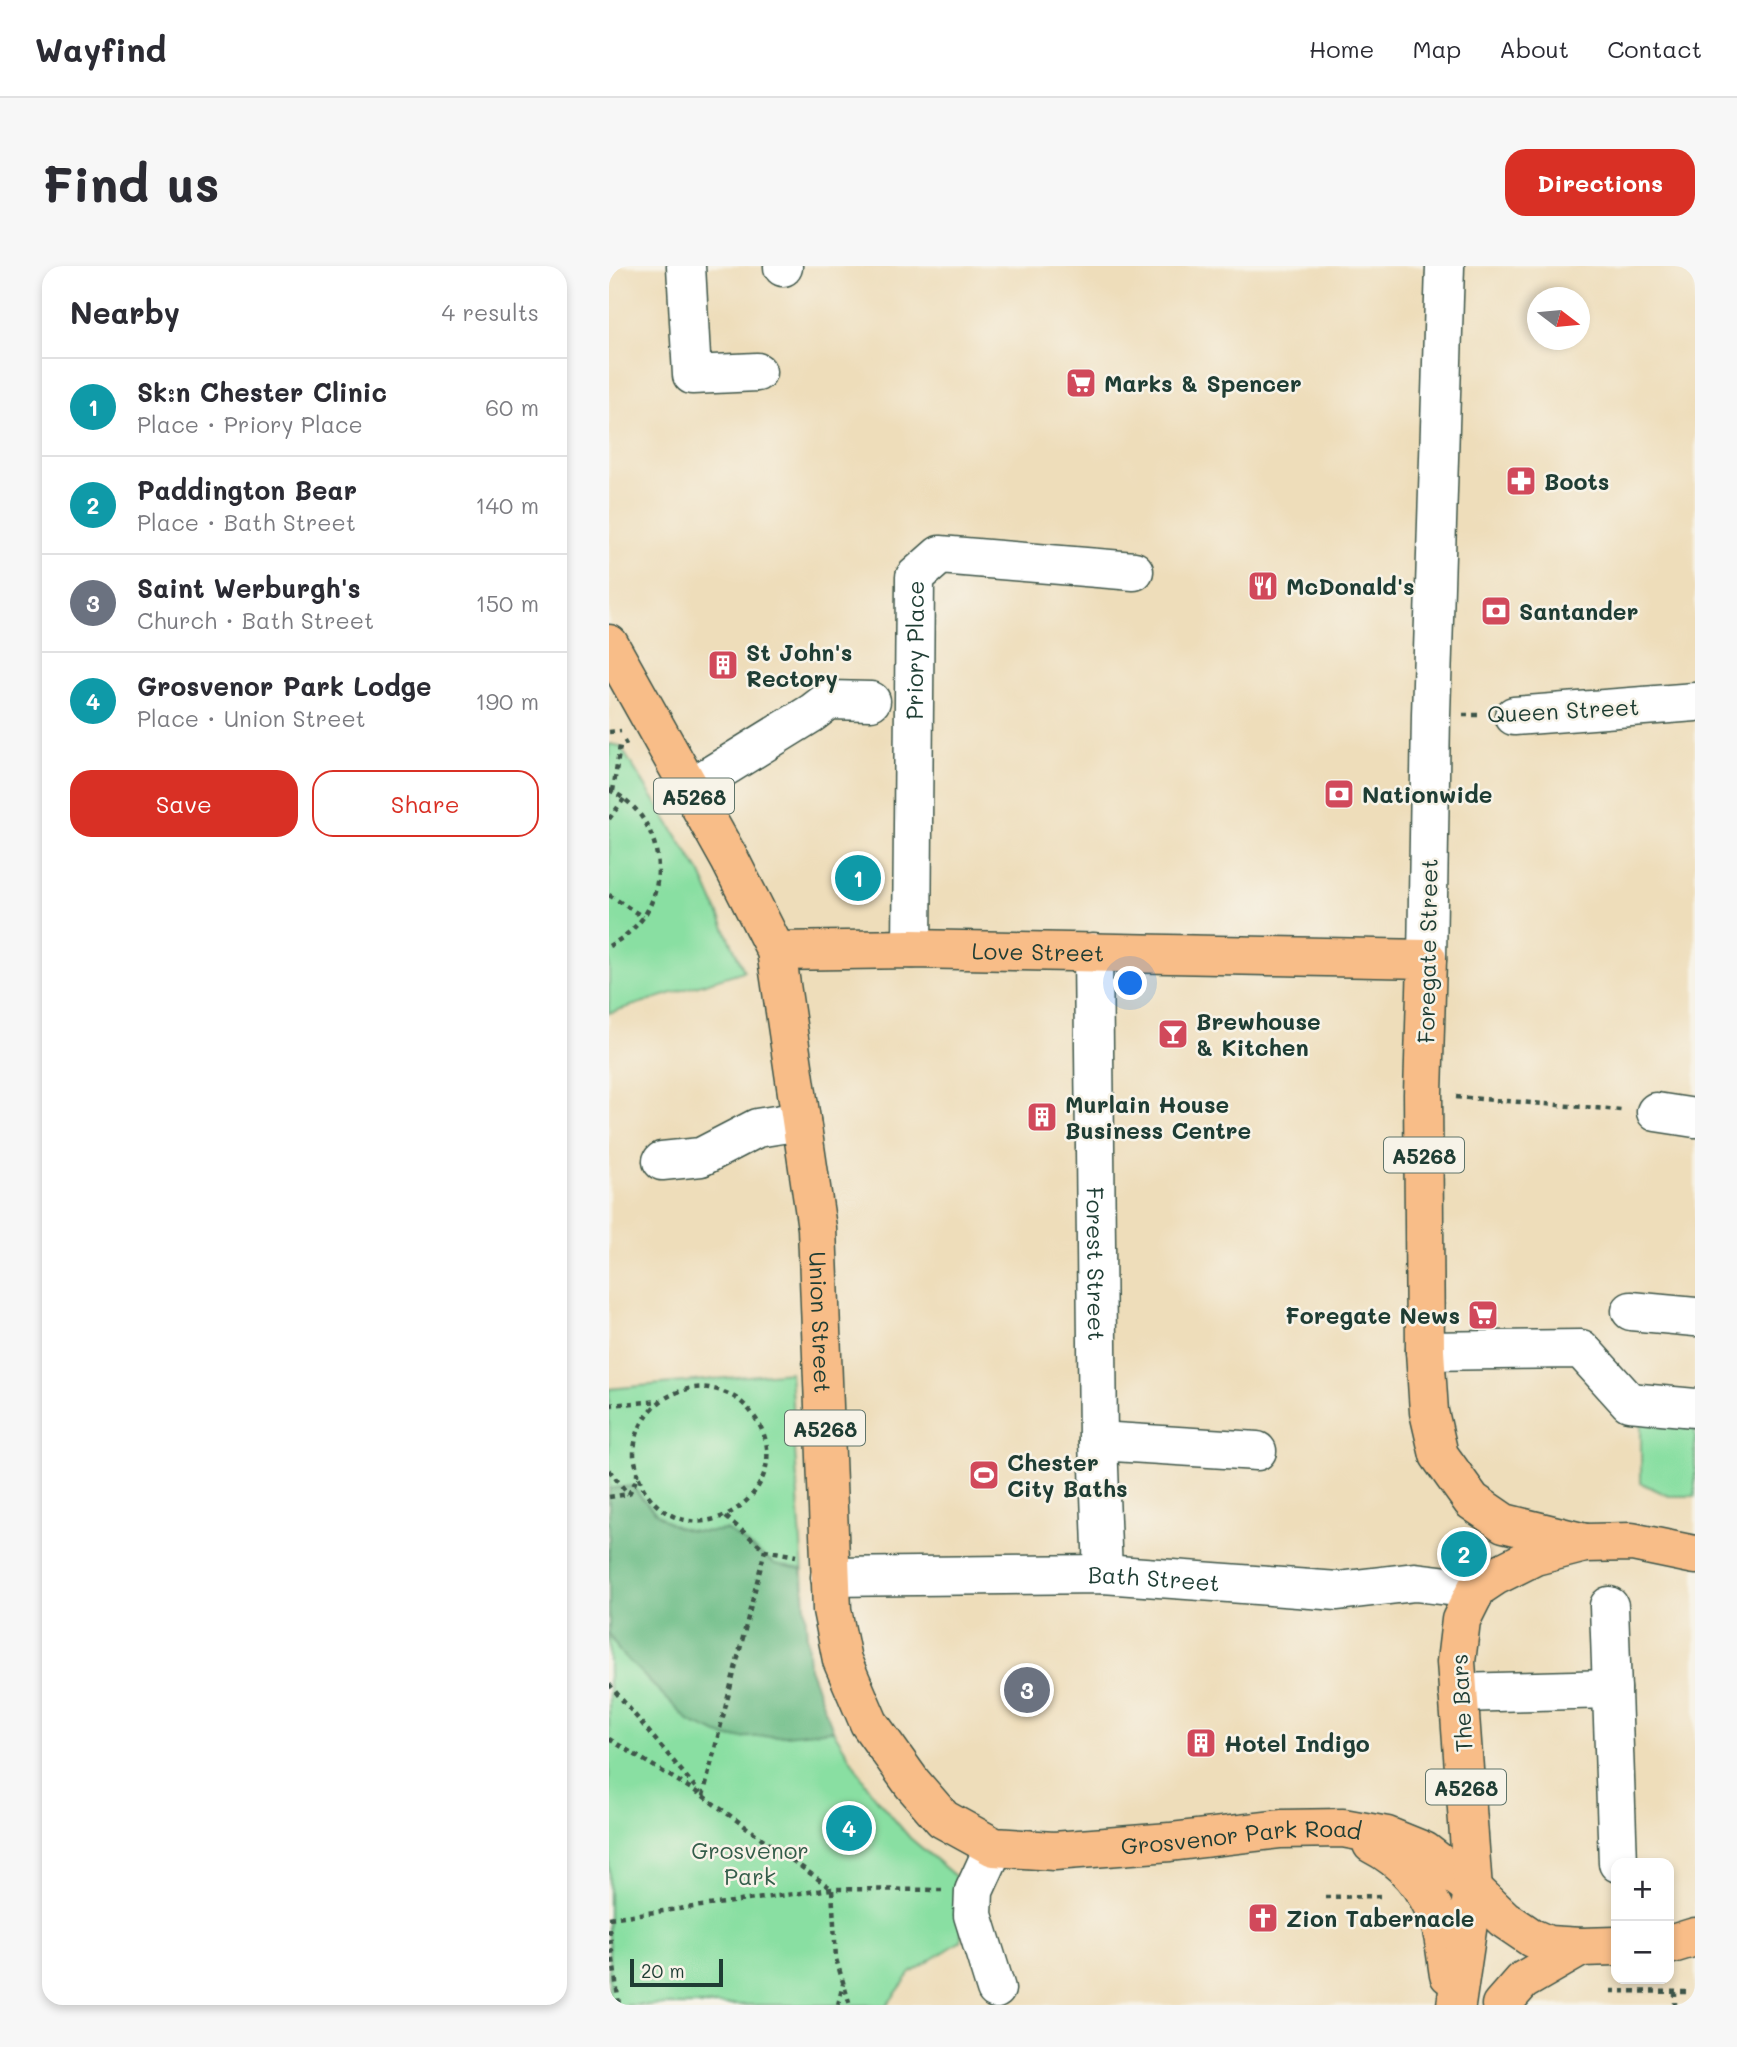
<!DOCTYPE html>
<meta charset="utf-8">
<style>
:root{--surface:#fff;--page:#f7f7f7;--text:#2b2b33;--muted:#7c7c81;--line:#e1e1e2;--accent:#d93025}
body{margin:0;font-family:Mali,sans-serif;background:var(--page);color:var(--text)}
.controls{position:absolute;right:21px;bottom:21px;display:grid;overflow:hidden;border-radius:14px;box-shadow:0 4px 10px #0003}
.controls button{width:63px;height:63px;display:grid;place-items:center;padding:0;border:0;border-bottom:2px solid var(--line);background:var(--surface);color:var(--text);font:35px sans-serif}
.compass{position:absolute;left:918px;top:21px;width:63px;height:63px;border-radius:50%;background:var(--surface);box-shadow:0 4px 10px #0003;rotate:106deg}
.scale{position:absolute;left:21px;bottom:18px;width:93px;box-sizing:border-box;padding-left:7px;border:4px solid #1f3d34;border-top:0;font-size:19px;line-height:24px;white-space:nowrap;color:#1f3d34;-webkit-text-stroke:5px #f7f3e8;paint-order:stroke}
.you{position:absolute;left:522px;top:718px;width:24px;height:24px;margin:-18px;border:5px solid #fff;border-radius:50%;background:#1a73e8;box-shadow:0 0 0 10px #1a73e833}
.badge{display:grid;place-items:center;width:46px;height:46px;border-radius:50%;background:var(--accent);color:#fff;font-size:23px;font-weight:700}
.pin{position:absolute;translate:-50% -50%;border:4px solid #fff;box-shadow:0 2px 7px #0006}
.list{margin:0;padding:0;list-style:none}
h2{display:flex;justify-content:space-between;align-items:center;height:91px;margin:0;padding:0 28px;font-size:30px}
h2 small{font-size:23px;font-weight:400;color:var(--muted)}
.list li{display:grid;grid-template-columns:46px 1fr auto;gap:21px;align-items:center;box-sizing:border-box;height:98px;padding:0 28px;border-top:2px solid var(--line)}
.list b{display:block;font-size:26px;white-space:nowrap}
.list p{margin:0;font-size:23px;white-space:nowrap;color:var(--muted)}
.list em{font-size:23px;font-style:normal;color:var(--muted)}
.actions{display:flex;gap:14px;padding:21px 28px}
.actions a{flex:1;padding:16px 0;border:2px solid var(--accent);border-radius:21px;text-align:center;font-size:24px;color:var(--accent)}
.actions .main{background:var(--accent);color:#fff}
.map{position:relative;flex:none;width:1086px;height:1739px;overflow:hidden;border-radius:21px}
header{display:flex;align-items:center;gap:42px;box-sizing:border-box;height:98px;padding:0 35px;background:var(--surface);border-bottom:2px solid var(--line)}
header strong{font-size:33px}
nav{display:flex;gap:38px;margin-inline-start:auto;font-size:24px}
.intro{display:flex;align-items:center;justify-content:space-between;box-sizing:border-box;height:168px;padding:0 42px}
h1{margin:0;font-size:49px}
.button{padding:18px 32px;border-radius:21px;background:var(--accent);color:#fff;font-size:24px;font-weight:700}
main{display:flex;gap:42px;padding:0 42px}
aside{flex:1;background:var(--surface);border-radius:21px;box-shadow:0 4px 10px #0003}
.map>svg:first-child{display:block}
.green{fill:#89dfa2;stroke:#548e6b;stroke-width:2}
.forest{fill:#6ebe88;stroke:#467e5e;stroke-width:2}
.lines{fill:none;stroke-linecap:round;stroke-linejoin:round}
.minor-casing{stroke:#3e5548;stroke-width:41}
.highway-casing{stroke:#3e5548;stroke-width:41}
.path{stroke:#3e5548;stroke-width:4.5;stroke-dasharray:5 5;stroke-linecap:butt}
.minor{stroke:#fff;stroke-width:38}
.highway{stroke:#f8bd88;stroke-width:38}
.labels{text-anchor:middle;dominant-baseline:central;stroke-width:5;stroke-linejoin:round;paint-order:stroke}
.shield{fill:#f7f3e8;stroke:#60746a;stroke-width:2}
.shield-label{font-size:21px;font-weight:bold;fill:#1f3d34}
.poi-label{font-size:23px;font-weight:bold;fill:#1f3d34;stroke:#f7f3e8;text-anchor:start}
.street-label{font-size:23px;fill:#1f3d34;stroke:#f7f3e8}
.park-label{font-size:23px;fill:#345d4a;stroke:#f7f3e8}
</style>
<header>
<strong>Wayfind</strong>
<nav><a>Home</a><a>Map</a><a>About</a><a>Contact</a></nav>
</header>
<div class="intro"><h1>Find us</h1><a class="button">Directions</a></div>
<main>
<aside>
<h2>Nearby<small>4 results</small></h2>
<ul class="list">
<li><span class="badge" style="background:#0f9aa8">1</span><div><b>Sk:n Chester Clinic</b><p>Place · Priory Place</p></div><em>60 m</em></li>
<li><span class="badge" style="background:#0f9aa8">2</span><div><b>Paddington Bear</b><p>Place · Bath Street</p></div><em>140 m</em></li>
<li><span class="badge" style="background:#6b7280">3</span><div><b>Saint Werburgh's</b><p>Church · Bath Street</p></div><em>150 m</em></li>
<li><span class="badge" style="background:#0f9aa8">4</span><div><b>Grosvenor Park Lodge</b><p>Place · Union Street</p></div><em>190 m</em></li>
</ul>
<div class="actions"><a class="main">Save</a><a>Share</a></div>
</aside>
<div class="map">
<svg width="1086" height="1739" viewBox="0 0 1086 1739">
<rect width="100%" height="100%" fill="#f7f3e8"/>
<filter id="ink" filterUnits="userSpaceOnUse"><feTurbulence type="fractalNoise" baseFrequency=".0143" numOctaves="2"/><feDisplacementMap in="SourceGraphic" scale="14" xChannelSelector="R" yChannelSelector="G"/><feConvolveMatrix kernelMatrix="1 2 1 2 8 2 1 2 1" color-interpolation-filters="sRGB"/></filter>
<filter id="wash" filterUnits="userSpaceOnUse"><feTurbulence type="fractalNoise" baseFrequency=".00686" numOctaves="4" result="noise"/><feDisplacementMap in="SourceGraphic" scale="28" xChannelSelector="R" yChannelSelector="G"/><feGaussianBlur stdDeviation="1.57" result="paint"/><feColorMatrix in="noise" values="0 0 0 0 0 0 0 0 0 0 0 0 0 0 0 0 0 1.4 0 .05"/><feComposite in="paint" operator="in"/></filter>
<g filter="url(#wash)">
<rect width="100%" height="100%" fill="#eeddba"/>
<g class="green">
<polygon points="0,478 11,480 92,608 135,705 0,747"/>
<polygon points="181,1106 200,1402 224,1464 262,1526 301,1572 353,1616 352,1675 302,1707 278,1739 0,1739 0,1123"/>
<polygon points="1032,1152 1086,1156 1086,1230 1060,1230 1032,1217"/>
</g>
<path class="forest" d="M23,1220c31,38 44,50 95,44l48,34 27,5 7,99 24,62 -57,6 -48,2 -38,-16 -71,-71 -10,-17v-145z"/>
</g>
<g filter="url(#ink)">
<g class="lines">
<g class="minor-casing">
<g id="minor">
<polyline points="77,0 83,109 148,106"/>
<polyline points="174,1 174,0"/>
<polyline points="905,450 1086,436"/>
<polyline points="80,523 203,447 220,434 262,435"/>
<path id="s1" d="M303,683l3,-372 25,-22 194,16"/>
<path id="s2" d="M484,686l5,489 5,133"/>
<polyline points="818,693 822,449 836,0"/>
<polyline points="1047,846 1086,852"/>
<polyline points="53,895 92,891 148,862 192,855"/>
<polyline points="1022,1045 1086,1051"/>
<polyline points="816,1085 972,1083 1020,1136 1086,1142"/>
<polyline points="489,1175 648,1185"/>
<path id="s3" d="M221,1311l273,-3 235,17 77,-9 42,5 16,9"/>
<polyline points="1000,1340 1009,1597"/>
<polyline points="849,1427 1003,1423"/>
<polyline points="385,1581 365,1625 364,1649 387,1723"/>
</g>
</g>
<g class="highway-casing">
<g id="highway">
<path id="s4" d="M0,378l121,216 46,91 41,277 15,382 10,50 27,63 43,60 31,36 51,28 60,4 116,-9 111,-13 62,-1 44,8 37,15 49,38 31,30 28,19 16,7 33,2 35,-1"/>
<path id="s5" d="M167,685l136,-2 515,10 -4,135 2,257 4,61 10,43 33,46 32,22 81,20"/>
<path d="M763,1578c32,16 54,43 67,77 6,16 7,37 10,54"/>
<polyline points="1060,1679 1086,1671"/>
<polyline points="847,1739 864,1623 847,1396 852,1354 868,1322 886,1310 926,1290 976,1277 1023,1276 1086,1289"/>
<polyline points="892,1739 913,1715 972,1681"/>
</g>
</g>
<g class="path">
<polyline points="854,449 873,449"/>
<polyline points="0,466 12,465"/>
<path d="M0,524c48,21 64,87 33,129 -10,12 -20,20 -33,27"/>
<polyline points="4,525 11,480 18,476"/>
<polyline points="0,553 15,533"/>
<polyline points="0,629 34,651"/>
<polyline points="847,831 1012,844"/>
<polyline points="0,1139 51,1135"/>
<polyline points="0,1204 19,1228"/>
<path d="M0,1231l20,-3c2,-5 8,-13 8,-19 1,-7 -3,-14 -3,-21 0,-14 5,-29 14,-40 13,-18 39,-29 61,-26 18,3 34,12 44,27 53,69 -54,149 -105,80 -5,-5 -7,-13 -10,-19"/>
<polyline points="117,1251 156,1284 187,1290"/>
<polyline points="0,1418 91,1527"/>
<polyline points="0,1473 94,1530 223,1623 227,1693 241,1739"/>
<polyline points="94,1530 156,1284"/>
<polyline points="716,1631 774,1630"/>
<polyline points="0,1652 223,1623 333,1624"/>
<polyline points="0,1663 10,1739"/>
<polyline points="1002,1725 1081,1726"/>
<polyline points="1066,1726 1066,1739"/>
<polyline points="229,1739 234,1718"/>
</g>
<use href="#minor" class="minor"/>
<use href="#highway" class="highway"/>
</g>
</g>
<defs>
<g id="supermarket-square" transform="scale(1.575)"><rect x="-9" y="-9" width="18" height="18" rx="4" fill="#d1495b" stroke="#f7f3e8"/><path d="M-6-5.5h2.5l.6 2H6L4.5 2H-2.5L-4.4-4H-6ZM-1.5 3.2a1.3 1.3 0 1 0 .1 0ZM3 3.2a1.3 1.3 0 1 0 .1 0Z" fill="#fff"/></g>
<g id="pharmacy-square" transform="scale(1.575)"><rect x="-9" y="-9" width="18" height="18" rx="4" fill="#d1495b" stroke="#f7f3e8"/><path d="M-2-6h4v4h4v4h-4v4h-4v-4h-4v-4h4Z" fill="#fff"/></g>
<g id="restaurant-square" transform="scale(1.575)"><rect x="-9" y="-9" width="18" height="18" rx="4" fill="#d1495b" stroke="#f7f3e8"/><path d="M-5-6h1v4h1v-4h1v4h1v-4h1v5L-1.5 .5V6h-2V.5L-5-1ZM5-6V6H3V1.5H1.5Q1.5-4 5-6Z" fill="#fff"/></g>
<g id="bank-square" transform="scale(1.575)"><rect x="-9" y="-9" width="18" height="18" rx="4" fill="#d1495b" stroke="#f7f3e8"/><path d="M-6-4H6V4H-6ZM0-2.3a2.3 2.3 0 1 0 0 4.6a2.3 2.3 0 1 0 0-4.6Z" fill="#fff"/></g>
<g id="building-square" transform="scale(1.575)"><rect x="-9" y="-9" width="18" height="18" rx="4" fill="#d1495b" stroke="#f7f3e8"/><path d="M-4-6H4V6H1V3H-1V6H-4ZM-2.5-4.3h1.7v1.8h-1.7ZM.8-4.3h1.7v1.8H.8ZM-2.5-1h1.7V.8h-1.7ZM.8-1h1.7V.8H.8Z" fill="#fff"/></g>
<g id="bar-square" transform="scale(1.575)"><rect x="-9" y="-9" width="18" height="18" rx="4" fill="#d1495b" stroke="#f7f3e8"/><path d="M-6-5H6L.8 .8V4.5H3.5V6h-7V4.5H-.8V.8Z" fill="#fff"/></g>
<g id="stadium-square" transform="scale(1.575)"><rect x="-9" y="-9" width="18" height="18" rx="4" fill="#d1495b" stroke="#f7f3e8"/><path d="M0-5a6.5 5 0 1 0 0 10a6.5 5 0 1 0 0-10ZM-3.5-1.8h7v3.6h-7Z" fill="#fff"/></g>
<g id="church-square" transform="scale(1.575)"><rect x="-9" y="-9" width="18" height="18" rx="4" fill="#d1495b" stroke="#f7f3e8"/><path d="M-1.2-6h2.4v3.5h3.3v2.4h-3.3V6h-2.4V-.1h-3.3v-2.4h3.3Z" fill="#fff"/></g>
</defs>
<g fill-rule="evenodd">
<use href="#supermarket-square" x="472" y="117"/>
<use href="#pharmacy-square" x="912" y="215"/>
<use href="#restaurant-square" x="654" y="320"/>
<use href="#bank-square" x="887" y="345"/>
<use href="#building-square" x="114" y="399"/>
<use href="#bank-square" x="730" y="528"/>
<use href="#bar-square" x="564" y="768"/>
<use href="#building-square" x="433" y="851"/>
<use href="#supermarket-square" x="874" y="1049"/>
<use href="#stadium-square" x="375" y="1209"/>
<use href="#building-square" x="592" y="1477"/>
<use href="#church-square" x="654" y="1652"/>
</g>
<g class="labels">
<g class="shield">
<rect x="45" y="512.5" width="80" height="35" rx="5"/>
<rect x="775" y="871.5" width="80" height="35" rx="5"/>
<rect x="176" y="1144.5" width="80" height="35" rx="5"/>
<rect x="817" y="1503.5" width="80" height="35" rx="5"/>
</g>
<g class="shield-label">
<text x="85" y="530">A5268</text>
<text x="815" y="889">A5268</text>
<text x="216" y="1162">A5268</text>
<text x="857" y="1521">A5268</text>
</g>
<g class="poi-label">
<text x="495" y="117">Marks &amp; Spencer</text>
<text x="935" y="215">Boots</text>
<text x="677" y="320">McDonald's</text>
<text x="910" y="345">Santander</text>
<text x="137" y="386">St John's<tspan x="137" dy="26">Rectory</tspan></text>
<text x="753" y="528">Nationwide</text>
<text x="587" y="755">Brewhouse<tspan x="587" dy="26">&amp; Kitchen</tspan></text>
<text x="456" y="838">Murlain House<tspan x="456" dy="26">Business Centre</tspan></text>
<text x="851" y="1049" text-anchor="end">Foregate News</text>
<text x="398" y="1196">Chester<tspan x="398" dy="26">City Baths</tspan></text>
<text x="615" y="1477">Hotel Indigo</text>
<text x="677" y="1652">Zion Tabernacle</text>
</g>
<g class="street-label">
<text stroke="none"><textPath href="#s1" startOffset="299">Priory Place</textPath></text>
<text transform="translate(954 444) rotate(-3)">Queen Street</text>
<text stroke="none"><textPath href="#s5" startOffset="262">Love Street</textPath></text>
<text transform="translate(818 685) rotate(-89)">Foregate Street</text>
<text stroke="none"><textPath href="#s2" startOffset="312">Forest Street</textPath></text>
<text stroke="none"><textPath href="#s4" startOffset="724">Union Street</textPath></text>
<text stroke="none"><textPath href="#s3" startOffset="324">Bath Street</textPath></text>
<text transform="translate(852 1437) rotate(-93)">The Bars</text>
<text stroke="none"><textPath href="#s4" startOffset="1559">Grosvenor Park Road</textPath></text>
</g>
<g class="park-label">
<text x="141" y="1584">Grosvenor<tspan x="141" dy="26">Park</tspan></text>
</g>
</g>
</svg>
<div class="controls">
<button>+</button>
<button>−</button>
</div>
<svg class="compass" viewBox="-18 -18 36 36"><path d="M0-13l5 13h-10z" fill="#e53935"/><path d="M0 13l5-13h-10z" fill="#7c7c81"/></svg>
<div class="scale">20 m</div>
<div class="you"></div>
<div class="pin badge" style="left:249px;top:612px;background:#0f9aa8">1</div>
<div class="pin badge" style="left:855px;top:1288px;background:#0f9aa8">2</div>
<div class="pin badge" style="left:418px;top:1424px;background:#6b7280">3</div>
<div class="pin badge" style="left:240px;top:1562px;background:#0f9aa8">4</div>
</div>
</main>
